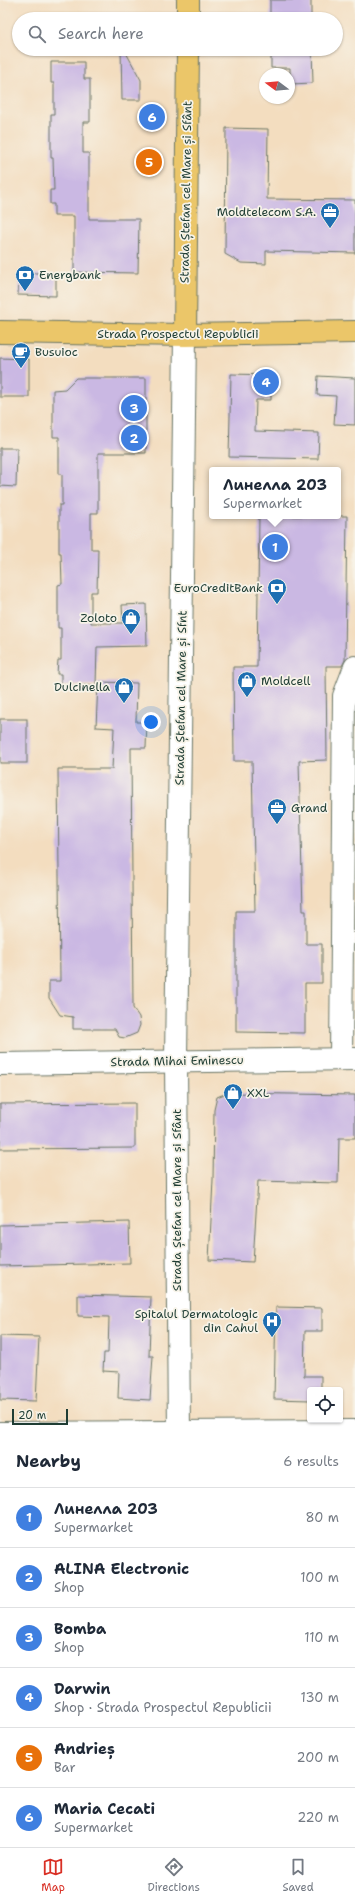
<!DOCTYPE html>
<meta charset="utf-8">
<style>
:root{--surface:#fff;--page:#f6f6f7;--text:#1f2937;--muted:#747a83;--line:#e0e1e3;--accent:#d93025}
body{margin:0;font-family:"Shantell Sans",sans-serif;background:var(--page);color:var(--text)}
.controls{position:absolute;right:12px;bottom:12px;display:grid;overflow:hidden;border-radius:4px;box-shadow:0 1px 3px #0004}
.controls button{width:36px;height:36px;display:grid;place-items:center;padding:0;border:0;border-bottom:1px solid var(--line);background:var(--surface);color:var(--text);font:20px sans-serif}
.compass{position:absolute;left:259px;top:68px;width:36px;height:36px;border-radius:50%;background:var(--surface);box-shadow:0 1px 3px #0004;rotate:286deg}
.scale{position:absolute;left:12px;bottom:10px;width:56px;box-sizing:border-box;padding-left:4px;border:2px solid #1f3d34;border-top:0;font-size:11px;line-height:14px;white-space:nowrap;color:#1f3d34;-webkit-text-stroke:3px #f7f3e8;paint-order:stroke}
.you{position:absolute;left:151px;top:722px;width:14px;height:14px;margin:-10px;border:3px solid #fff;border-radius:50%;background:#1a73e8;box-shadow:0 0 0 6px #1a73e833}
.badge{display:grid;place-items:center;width:26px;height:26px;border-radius:50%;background:var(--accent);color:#fff;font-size:13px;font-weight:700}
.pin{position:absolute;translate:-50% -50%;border:2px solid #fff;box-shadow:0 1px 4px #0006}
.popup{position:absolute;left:209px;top:467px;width:132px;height:52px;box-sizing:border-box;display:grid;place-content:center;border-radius:4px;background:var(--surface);filter:drop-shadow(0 1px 3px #0005);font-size:13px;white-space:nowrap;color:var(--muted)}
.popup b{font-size:15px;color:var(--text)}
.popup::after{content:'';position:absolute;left:50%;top:100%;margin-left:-8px;border:8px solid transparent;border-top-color:var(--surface)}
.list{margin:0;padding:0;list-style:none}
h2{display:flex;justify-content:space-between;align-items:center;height:52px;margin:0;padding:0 16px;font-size:17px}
h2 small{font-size:13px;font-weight:400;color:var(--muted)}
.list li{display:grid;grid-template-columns:26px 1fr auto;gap:12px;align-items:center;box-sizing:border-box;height:60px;padding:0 16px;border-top:1px solid var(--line)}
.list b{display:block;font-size:15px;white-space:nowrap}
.list p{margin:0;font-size:13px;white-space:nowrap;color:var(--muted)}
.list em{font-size:13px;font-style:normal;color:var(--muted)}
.icon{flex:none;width:22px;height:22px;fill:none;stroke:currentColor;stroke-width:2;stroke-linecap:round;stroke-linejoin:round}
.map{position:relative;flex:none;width:355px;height:1435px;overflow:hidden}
.search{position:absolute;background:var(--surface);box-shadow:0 1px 3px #0004;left:12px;right:12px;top:12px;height:44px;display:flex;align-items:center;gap:10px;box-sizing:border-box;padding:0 14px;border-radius:22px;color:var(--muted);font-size:15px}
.sheet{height:412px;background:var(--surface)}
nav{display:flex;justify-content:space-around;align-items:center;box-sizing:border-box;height:56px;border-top:1px solid var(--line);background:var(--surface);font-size:11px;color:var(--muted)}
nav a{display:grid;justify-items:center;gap:2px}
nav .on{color:var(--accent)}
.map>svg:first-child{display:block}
.building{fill:#cab8e3}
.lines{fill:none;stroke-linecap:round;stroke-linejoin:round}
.minor-casing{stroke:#697565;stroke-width:24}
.major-casing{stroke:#697565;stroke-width:24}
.minor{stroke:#fff;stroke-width:22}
.major{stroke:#ebc669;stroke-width:22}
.labels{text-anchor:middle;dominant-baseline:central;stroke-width:3.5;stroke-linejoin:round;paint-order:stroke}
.street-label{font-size:12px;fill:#1f3d34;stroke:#f7f3e8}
.poi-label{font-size:12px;fill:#1f3d34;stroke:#f7f3e8;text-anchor:end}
</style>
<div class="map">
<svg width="355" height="1435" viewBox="0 0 355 1435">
<rect width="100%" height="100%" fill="#f7f3e8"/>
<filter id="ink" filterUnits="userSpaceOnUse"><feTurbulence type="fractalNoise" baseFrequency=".025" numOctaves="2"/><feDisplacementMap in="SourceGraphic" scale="8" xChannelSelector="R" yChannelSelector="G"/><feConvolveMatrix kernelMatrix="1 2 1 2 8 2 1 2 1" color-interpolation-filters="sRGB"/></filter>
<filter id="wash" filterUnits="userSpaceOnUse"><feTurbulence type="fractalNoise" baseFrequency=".012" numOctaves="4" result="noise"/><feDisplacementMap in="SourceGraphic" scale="16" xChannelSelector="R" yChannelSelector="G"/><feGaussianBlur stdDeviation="0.9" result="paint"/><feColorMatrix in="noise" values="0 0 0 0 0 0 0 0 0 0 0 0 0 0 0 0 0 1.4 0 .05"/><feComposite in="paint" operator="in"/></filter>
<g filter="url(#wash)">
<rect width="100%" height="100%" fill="#f3ddbf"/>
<g id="blocks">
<g class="building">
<rect x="270" y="0" width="41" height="19"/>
<polygon points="121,49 124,49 141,80 141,100 122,100"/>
<polygon points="271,49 312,49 313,83 290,84 290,68 271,68"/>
<polygon points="51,62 84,62 84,79 90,79 90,122 83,122 83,153 89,153 89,219 139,219 138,273 74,272 74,216 54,216 54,204 50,204 50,190 54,190 53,158 51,158 51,114 54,114 54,83 51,83"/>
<polygon points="226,128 268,129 267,199 355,200 355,253 266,251 266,264 241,263 225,254"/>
<polygon points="19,273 56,273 56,296 18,295"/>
<polygon points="0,358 29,359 29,397 0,397"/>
<polygon points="231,374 271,375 271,400 256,400 255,431 319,433 318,459 229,457"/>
<polygon points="318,376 355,378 355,425 334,424 336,396 317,395"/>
<polygon points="76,378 146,378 146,453 98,453 98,513 91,513 91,549 98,549 97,592 91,592 91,623 123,623 122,605 146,604 147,646 97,647 96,685 61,686 61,674 57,674 58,660 61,660 61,628 58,628 58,585 62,584 61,553 59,553 59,505 62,505 62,474 59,474 59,437 53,437 53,390 65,389"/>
<polygon points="0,448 17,448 16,487 0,486"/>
<polygon points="259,516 347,516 345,660 342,666 326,666 327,760 299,761 303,911 306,911 306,944 322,944 322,983 305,983 305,1033 236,1032 236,911 255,911 252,761 234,761 233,667 257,667"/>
<polygon points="98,682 137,683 136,722 147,722 146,748 131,748 133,1008 139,1017 140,1025 137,1033 125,1038 119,1037 115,1029 73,1029 73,1017 60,1015 49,998 49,981 60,981 58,769 112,769 114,728 96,727"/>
<rect x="0" y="719" width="27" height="44"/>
<polygon points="227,1093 355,1095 355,1138 339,1138 338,1183 258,1181 253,1262 209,1260 213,1180 214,1110 217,1097"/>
<polygon points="135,1103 135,1148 0,1149 0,1104"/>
<polygon points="129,1222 130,1263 0,1266 0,1225"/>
<polygon points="78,1295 151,1297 149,1356 153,1356 150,1400 118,1398 119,1372 103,1371 104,1353 108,1353 109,1317 78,1316"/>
<polygon points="276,1307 322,1308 322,1331 305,1331 304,1376 321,1376 321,1390 310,1390 310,1400 274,1399"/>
<polygon points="0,1336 39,1337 36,1401 0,1400"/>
</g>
</g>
</g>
<g filter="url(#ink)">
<use href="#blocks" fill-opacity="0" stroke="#697565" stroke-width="1"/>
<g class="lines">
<g class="minor-casing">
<g id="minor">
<polyline points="341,1059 344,696 355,667"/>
<polyline points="0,1064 355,1059"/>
<polyline points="0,1433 355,1431"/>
<polyline points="179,1435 176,1061 185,335"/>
</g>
</g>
<g class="major-casing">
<g id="major">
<polyline points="188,19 188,0"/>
<polyline points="0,332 185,335 355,332"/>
<polyline points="185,335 188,49"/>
</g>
</g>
<use href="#minor" class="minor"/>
<use href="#major" class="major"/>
</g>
</g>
<defs>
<g id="office-pin" transform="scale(1)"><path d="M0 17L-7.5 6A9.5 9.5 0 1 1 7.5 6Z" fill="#1f6fb2" stroke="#f7f3e8"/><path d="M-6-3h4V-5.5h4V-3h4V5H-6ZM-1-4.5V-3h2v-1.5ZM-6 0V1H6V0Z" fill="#fff"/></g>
<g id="bank-pin" transform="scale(1)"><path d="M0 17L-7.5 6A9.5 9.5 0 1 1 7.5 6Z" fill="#1f6fb2" stroke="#f7f3e8"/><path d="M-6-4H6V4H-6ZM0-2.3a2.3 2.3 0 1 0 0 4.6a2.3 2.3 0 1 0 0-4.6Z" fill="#fff"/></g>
<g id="cafe-pin" transform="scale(1)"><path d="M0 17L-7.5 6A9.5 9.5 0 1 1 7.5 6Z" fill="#1f6fb2" stroke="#f7f3e8"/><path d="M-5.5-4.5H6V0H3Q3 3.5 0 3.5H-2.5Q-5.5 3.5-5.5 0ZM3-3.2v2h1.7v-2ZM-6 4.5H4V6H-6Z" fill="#fff"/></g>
<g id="shop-pin" transform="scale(1)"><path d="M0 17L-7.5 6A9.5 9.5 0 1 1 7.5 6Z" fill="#1f6fb2" stroke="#f7f3e8"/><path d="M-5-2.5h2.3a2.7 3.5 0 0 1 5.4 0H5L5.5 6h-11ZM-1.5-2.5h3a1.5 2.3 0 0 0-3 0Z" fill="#fff"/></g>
<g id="hospital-pin" transform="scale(1)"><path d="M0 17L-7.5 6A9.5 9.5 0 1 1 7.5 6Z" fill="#1f6fb2" stroke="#f7f3e8"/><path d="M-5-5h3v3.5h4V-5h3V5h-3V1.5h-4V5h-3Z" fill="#fff"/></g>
</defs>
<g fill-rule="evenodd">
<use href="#office-pin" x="330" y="212"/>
<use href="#bank-pin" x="25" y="275"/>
<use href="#cafe-pin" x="21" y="352"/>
<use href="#bank-pin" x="277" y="588"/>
<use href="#shop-pin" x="131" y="618"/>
<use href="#shop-pin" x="247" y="681"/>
<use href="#shop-pin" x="124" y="687"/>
<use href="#office-pin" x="277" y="808"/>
<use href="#shop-pin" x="233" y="1093"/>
<use href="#hospital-pin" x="272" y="1321"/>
</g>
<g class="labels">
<g class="street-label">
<text transform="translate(186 192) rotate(-89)">Strada Ștefan cel Mare și Sfânt</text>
<text x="178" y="334">Strada Prospectul Republicii</text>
<text transform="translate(181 698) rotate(-89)">Strada Ștefan cel Mare și Sfnt</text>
<text transform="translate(177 1061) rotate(-1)">Strada Mihai Eminescu</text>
<text transform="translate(177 1200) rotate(-90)">Strada Ștefan cel Mare și Sfânt</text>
</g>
<g class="poi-label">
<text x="316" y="212">Moldtelecom S.A.</text>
<text x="39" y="275" text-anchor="start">Energbank</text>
<text x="35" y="352" text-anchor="start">Busuioc</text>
<text x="263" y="588">EuroCreditBank</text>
<text x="117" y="618">Zoloto</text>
<text x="261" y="681" text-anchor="start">Moldcell</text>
<text x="110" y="687">Dulcinella</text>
<text x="291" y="808" text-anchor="start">Grand</text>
<text x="247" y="1093" text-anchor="start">XXL</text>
<text x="258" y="1314">Spitalul Dermatologic<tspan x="258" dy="14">din Cahul</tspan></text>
</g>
</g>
</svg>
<div class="controls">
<button><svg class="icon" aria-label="locate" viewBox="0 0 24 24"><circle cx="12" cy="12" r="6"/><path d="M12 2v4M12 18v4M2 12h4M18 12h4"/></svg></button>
</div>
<svg class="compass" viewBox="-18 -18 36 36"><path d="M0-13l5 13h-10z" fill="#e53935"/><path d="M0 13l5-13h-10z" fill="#747a83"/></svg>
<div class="scale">20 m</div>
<div class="you"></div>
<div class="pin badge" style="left:275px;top:547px;background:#3f7fe0">1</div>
<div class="popup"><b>Линелла 203</b>Supermarket</div>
<div class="pin badge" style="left:134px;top:438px;background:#3f7fe0">2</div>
<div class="pin badge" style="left:134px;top:408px;background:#3f7fe0">3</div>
<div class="pin badge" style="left:266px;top:382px;background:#3f7fe0">4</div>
<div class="pin badge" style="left:149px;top:162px;background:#e8710a">5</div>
<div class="pin badge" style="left:152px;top:117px;background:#3f7fe0">6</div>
<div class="search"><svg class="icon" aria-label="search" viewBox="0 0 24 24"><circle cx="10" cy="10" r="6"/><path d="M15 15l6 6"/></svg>Search here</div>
</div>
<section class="sheet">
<h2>Nearby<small>6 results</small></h2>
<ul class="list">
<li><span class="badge" style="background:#3f7fe0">1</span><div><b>Линелла 203</b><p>Supermarket</p></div><em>80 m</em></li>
<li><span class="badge" style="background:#3f7fe0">2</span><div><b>ALINA Electronic</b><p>Shop</p></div><em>100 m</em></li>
<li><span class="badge" style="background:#3f7fe0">3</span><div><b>Bomba</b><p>Shop</p></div><em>110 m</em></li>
<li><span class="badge" style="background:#3f7fe0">4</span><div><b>Darwin</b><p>Shop · Strada Prospectul Republicii</p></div><em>130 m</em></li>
<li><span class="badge" style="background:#e8710a">5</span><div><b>Andrieș</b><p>Bar</p></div><em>200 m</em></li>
<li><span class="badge" style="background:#3f7fe0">6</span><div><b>Maria Cecati</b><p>Supermarket</p></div><em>220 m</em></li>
</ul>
</section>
<nav>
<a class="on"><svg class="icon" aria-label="map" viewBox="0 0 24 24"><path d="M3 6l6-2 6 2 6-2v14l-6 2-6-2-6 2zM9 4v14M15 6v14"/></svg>Map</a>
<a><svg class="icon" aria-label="directions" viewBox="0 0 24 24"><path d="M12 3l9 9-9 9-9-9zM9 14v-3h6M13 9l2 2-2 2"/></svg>Directions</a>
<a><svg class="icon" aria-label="saved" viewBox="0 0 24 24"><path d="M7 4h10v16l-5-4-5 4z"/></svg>Saved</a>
</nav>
